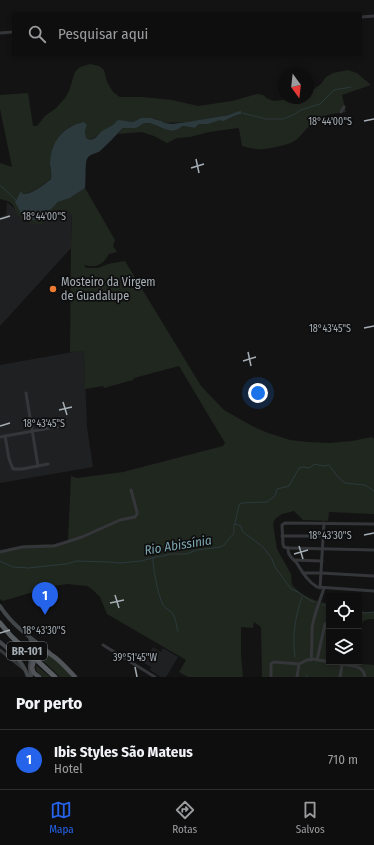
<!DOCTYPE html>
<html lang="pt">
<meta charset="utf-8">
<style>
:root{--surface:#0e0e0f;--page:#171718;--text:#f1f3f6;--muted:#9b9c9e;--line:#2e2e2f;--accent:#2563eb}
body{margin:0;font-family:"Fira Sans Condensed",sans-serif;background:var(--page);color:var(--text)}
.controls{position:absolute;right:12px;bottom:12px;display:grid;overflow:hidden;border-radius:0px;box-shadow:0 2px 6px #0003}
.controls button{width:36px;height:36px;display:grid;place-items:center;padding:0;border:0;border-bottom:1px solid var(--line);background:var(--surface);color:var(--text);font:20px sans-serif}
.compass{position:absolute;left:278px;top:68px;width:36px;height:36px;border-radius:50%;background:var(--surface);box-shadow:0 2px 6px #0003;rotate:165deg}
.you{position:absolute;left:258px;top:393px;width:14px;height:14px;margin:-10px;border:3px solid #fff;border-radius:50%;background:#1a73e8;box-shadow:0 0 0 6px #1a73e833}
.badge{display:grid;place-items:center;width:26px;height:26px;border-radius:50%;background:var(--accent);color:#fff;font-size:13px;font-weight:700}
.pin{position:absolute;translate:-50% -33px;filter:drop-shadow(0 1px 2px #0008)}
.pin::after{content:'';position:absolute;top:21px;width:14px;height:12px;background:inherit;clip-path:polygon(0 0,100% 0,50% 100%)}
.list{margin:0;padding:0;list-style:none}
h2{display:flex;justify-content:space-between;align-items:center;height:52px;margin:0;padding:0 16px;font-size:17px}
h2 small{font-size:13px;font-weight:400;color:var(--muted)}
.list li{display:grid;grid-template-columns:26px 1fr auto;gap:12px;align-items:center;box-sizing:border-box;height:60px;padding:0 16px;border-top:1px solid var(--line)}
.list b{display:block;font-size:15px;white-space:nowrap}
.list p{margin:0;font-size:13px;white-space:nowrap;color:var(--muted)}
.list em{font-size:13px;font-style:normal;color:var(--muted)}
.icon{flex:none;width:22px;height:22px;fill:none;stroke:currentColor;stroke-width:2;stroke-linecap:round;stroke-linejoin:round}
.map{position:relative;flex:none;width:374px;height:677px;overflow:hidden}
.search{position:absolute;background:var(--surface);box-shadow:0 2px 6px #0003;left:12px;right:12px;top:12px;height:44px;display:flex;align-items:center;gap:10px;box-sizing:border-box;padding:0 14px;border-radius:0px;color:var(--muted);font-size:15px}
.sheet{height:112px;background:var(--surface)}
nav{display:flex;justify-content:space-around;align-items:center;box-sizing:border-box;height:56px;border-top:1px solid var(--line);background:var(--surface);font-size:11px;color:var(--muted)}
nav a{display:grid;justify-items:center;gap:2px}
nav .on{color:var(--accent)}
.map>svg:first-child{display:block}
.built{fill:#1f2021}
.green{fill:#20271f}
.water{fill:#2c393d}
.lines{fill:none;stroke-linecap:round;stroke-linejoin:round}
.stream{stroke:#2c393d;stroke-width:1}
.minor{stroke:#343639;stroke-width:3}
.secondary{stroke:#424649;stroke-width:4}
.primary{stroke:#505458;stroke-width:4.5}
.trunk{stroke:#585d61;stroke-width:5}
.secondary-bridge{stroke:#424649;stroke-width:4}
.primary-bridge{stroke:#505458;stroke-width:4.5}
.ticks{fill:none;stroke:#a5aeb5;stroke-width:1.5}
.poi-dot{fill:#ed7b32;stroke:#0e0e0f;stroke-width:1.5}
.labels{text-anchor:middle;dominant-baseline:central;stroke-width:3.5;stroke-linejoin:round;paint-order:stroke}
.shield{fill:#0e0e0f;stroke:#787e83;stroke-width:1}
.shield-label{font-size:11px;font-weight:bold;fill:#a5aeb5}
.poi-label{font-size:12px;fill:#a5aeb5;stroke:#0e0e0f;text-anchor:start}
.water-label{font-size:13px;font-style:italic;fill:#7ca5af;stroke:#0e0e0f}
.ticks-label{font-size:10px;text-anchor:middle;fill:#a5aeb5;stroke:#0e0e0f;stroke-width:3.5;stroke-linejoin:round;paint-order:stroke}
</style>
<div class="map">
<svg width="374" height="677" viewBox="0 0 374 677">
<rect width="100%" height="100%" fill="#131314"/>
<g class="built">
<polygon points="7,202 25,218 57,204 72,206 71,248 0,326 0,217 6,215"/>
<polygon points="84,350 87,427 93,467 0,483 0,365"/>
<polygon points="153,647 161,652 163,648 178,657 166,677 161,677 150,670 151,667 144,663"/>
</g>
<g class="green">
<path d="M90,64l9,2 5,4 3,12 6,10 7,5h23l29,3 26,6 34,-5 25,-7 6,1 5,4 6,2 8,-1 10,-2h16v-6l6,-3 7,-5 5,-7 7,-4 15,-3 9,3 14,12 -29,10 4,17c-8,1 -17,2 -25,5 -11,5 -16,15 -25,23 -6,5 -25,8 -32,9 -7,1 -15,-1 -22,-3l-3,-17 -1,-1 -29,4 -19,5 -13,1 -10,5 -13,-7 -12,-4 -24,2 5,-6h6l16,-5 8,1 6,3 21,1 3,-2 12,2 4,-4c10,0 16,-6 25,-3l10,-5 7,-2 -5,-2 -7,3 -42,7 -22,1 -9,-4 -15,-1 -8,4 -11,-1 -14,7 -17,12 -5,-2 -1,-7 2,-6 -3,-2c-22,1 -33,22 -34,43 0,4 2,8 1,12 -7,7 -18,15 -28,16l-2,-2 -5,8 13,19 4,1h6l6,-2 5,-8 8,-8 12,-4 15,-10 30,52 -2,6 4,6 -8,2c-6,11 -13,14 -25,11l2,3h12l10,-4 17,-3 76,125 23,24 30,17 14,6 22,7 17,2 23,1 22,-2 20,-4 2,2v75l-45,-2 -1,9 -25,-1 -9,-9 -12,3 -7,5 -2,5 4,25 5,9 9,16 1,11c11,12 21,15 37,19v58h22v1l23,2v12h-112l-1,-50 -7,-5 -1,6 -12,-1v29l2,21h-55l-9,-5 7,-12 -79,-46 -7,-17 -8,-8 -5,-3 -20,-2 -14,2 -50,15 -3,-2v-49l26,-5 28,-1 14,-3 3,-65 6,2 46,-6 100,-26 2,-3 -46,-77 -45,12 -1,2 -29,8 -1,-2 -18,3 -1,-38 -14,1 1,-106 1,-30 -2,-4 -3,-2h-9c-5,4 -8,10 -14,13 -7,4 -21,-2 -26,-8 -3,-3 -3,-8 -6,-11 -3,-3 -8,-4 -12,-5v-36l12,4 -12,-58v-14l28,-2 5,33h4l8,-10 11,-8 9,-10 4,-7 6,-19 5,-5z"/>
<polygon points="359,610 365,612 374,612 374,619 370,619 363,621 359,634"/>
<path d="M39,653c13,0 25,15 33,24h-12l-22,-21z"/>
<polygon points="36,665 48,675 50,677 42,677 41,676 36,670"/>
</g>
<path class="water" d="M241,111v3l-7,2 -10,5c-7,-2 -10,2 -17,3 -3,0 -5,0 -8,0l-4,4 -12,-2c-15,11 -22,-2 -36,-3 -6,0 -7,4 -12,5 -4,0 -8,0 -12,0 -8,8 -15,16 -23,23 -4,3 -11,3 -13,8 -2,3 -1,23 -2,29l-15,10 -12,4 -8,8 -6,8 -5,2h-6l-11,-5 -7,-13 6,-11 2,3c10,0 20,-9 28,-15 1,-6 -1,-11 -1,-16 1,-21 13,-37 34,-41l3,3 -2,6 1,7 5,2 4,-2 7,-7 11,-6 5,-5 15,2 8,-4h10l10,3 4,2 7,1 15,-2 42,-7 7,-3z"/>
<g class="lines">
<g class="stream">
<polyline points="242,113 266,119 283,119 293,115 301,110 320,104 334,90 351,87"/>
<polyline points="0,185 16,200"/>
<polyline points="235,524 241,526 242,531 263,547 272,559 275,567 291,589 298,592 311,601 314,602"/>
<path d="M153,558c0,13 5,36 10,47 2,4 6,4 9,8 4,5 4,12 6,18"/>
<polyline points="0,561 13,567 28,568 66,564 77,561 108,562 119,563 141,561 156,557 163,556 170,554 186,554 197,550 221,547 224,545 234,533 234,524 235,524 239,505 241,503 267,502 275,496 277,489 289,486 299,468 303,467 309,468 315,464 323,466 329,465 338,477 345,483 365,485 374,491"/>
<polyline points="323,605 329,605"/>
<polyline points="359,612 365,613 374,612"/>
<path d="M295,657c-3,-21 0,-40 7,-60"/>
<polyline points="306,675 308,677"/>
</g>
<g class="minor">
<polyline points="361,17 374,16"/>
<polyline points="0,33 13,32"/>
<polyline points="341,112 344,107"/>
<polyline points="26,393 38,466"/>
<polyline points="5,436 9,459 13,469 22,469 48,464"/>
<polyline points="0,437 61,426"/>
<polyline points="282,536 323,536"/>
<polyline points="288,548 284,547 283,544 282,525 285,523 374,524"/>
<path d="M288,548c0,2 0,4 1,6 2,4 4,5 7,8 6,9 11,19 21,25l57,4"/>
<polyline points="288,548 374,550"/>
<polyline points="0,552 22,547 54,546 82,537 120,520 135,517 137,514 137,512 131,490"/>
<polyline points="294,560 322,561"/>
<polyline points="303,573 321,573 374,576"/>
<polyline points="320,588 324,523"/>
<polyline points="103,645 155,677"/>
<polyline points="0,650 25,670"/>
<path d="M311,660c1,-11 1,-22 1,-32 2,-14 8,-27 12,-40"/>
<polyline points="317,660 325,624 329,622"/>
<path d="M271,677v-13l3,-2 25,2 8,-4 6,-1 45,8c5,3 6,5 7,10"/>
<polyline points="297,677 299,664"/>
<polyline points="340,677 342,665"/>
</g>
<g class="secondary">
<path d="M0,606c12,19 32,33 50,47"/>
<polyline points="30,638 33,644 32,651"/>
<path d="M0,642c11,10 24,20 28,35"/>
<polyline points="30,666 31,677"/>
</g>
<g class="primary">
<path d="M36,653c12,-8 30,15 39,24"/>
<polyline points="32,668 34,673 39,677"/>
</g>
<polyline class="trunk" points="0,623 11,636 55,677"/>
<polyline class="secondary-bridge" points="30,666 32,651"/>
<polyline class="primary-bridge" points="32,668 36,653"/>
</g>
<path class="ticks" d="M364,121l10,-2M196,159l3,14M191,168l13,-4M0,219l10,-3M364,328l10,-2M248,352l3,14M243,361l13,-4M63,402l4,13M59,410l13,-3M0,426l10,-3M364,535l10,-2M299,546l4,13M294,554l14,-4M115,595l4,13M110,603l14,-3M0,633l10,-3M135,667l2,10"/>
<circle class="poi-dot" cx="53" cy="289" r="4"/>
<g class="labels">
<rect class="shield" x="7" y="642" width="40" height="18" rx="3"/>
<g class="shield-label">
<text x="27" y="651">BR-101</text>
</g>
<g class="poi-label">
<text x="61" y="282">Mosteiro da Virgem<tspan x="61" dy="14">de Guadalupe</tspan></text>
</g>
<g class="water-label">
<text transform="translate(178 545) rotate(-9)">Rio Abissínia</text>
</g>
</g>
<g class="ticks-label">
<text x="330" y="125">18°44'00"S</text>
<text x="44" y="220">18°44'00"S</text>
<text x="330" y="332">18°43'45"S</text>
<text x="44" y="427">18°43'45"S</text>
<text x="330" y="539">18°43'30"S</text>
<text x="44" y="634">18°43'30"S</text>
<text x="135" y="661">39°51'45"W</text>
</g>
</svg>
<div class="controls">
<button><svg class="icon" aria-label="locate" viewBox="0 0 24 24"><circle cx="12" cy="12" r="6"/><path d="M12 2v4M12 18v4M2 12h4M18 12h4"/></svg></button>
<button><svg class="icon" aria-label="layers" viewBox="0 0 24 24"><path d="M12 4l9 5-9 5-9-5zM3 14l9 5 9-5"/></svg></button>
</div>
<svg class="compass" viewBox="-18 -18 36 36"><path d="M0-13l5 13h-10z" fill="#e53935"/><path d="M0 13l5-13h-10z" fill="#9b9c9e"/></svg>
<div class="you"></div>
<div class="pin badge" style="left:45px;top:615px">1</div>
<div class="search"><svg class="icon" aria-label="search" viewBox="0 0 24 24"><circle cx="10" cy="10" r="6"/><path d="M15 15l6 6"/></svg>Pesquisar aqui</div>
</div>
<section class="sheet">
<h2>Por perto<small></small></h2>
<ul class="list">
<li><span class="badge">1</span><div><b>Ibis Styles São Mateus</b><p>Hotel</p></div><em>710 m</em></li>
</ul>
</section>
<nav>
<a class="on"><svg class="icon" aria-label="map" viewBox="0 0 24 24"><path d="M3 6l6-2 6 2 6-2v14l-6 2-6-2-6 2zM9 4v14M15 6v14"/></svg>Mapa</a>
<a><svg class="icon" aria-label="directions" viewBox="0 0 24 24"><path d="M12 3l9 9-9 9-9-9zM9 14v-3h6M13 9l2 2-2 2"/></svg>Rotas</a>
<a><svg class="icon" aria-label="saved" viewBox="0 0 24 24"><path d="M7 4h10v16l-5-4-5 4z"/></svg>Salvos</a>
</nav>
